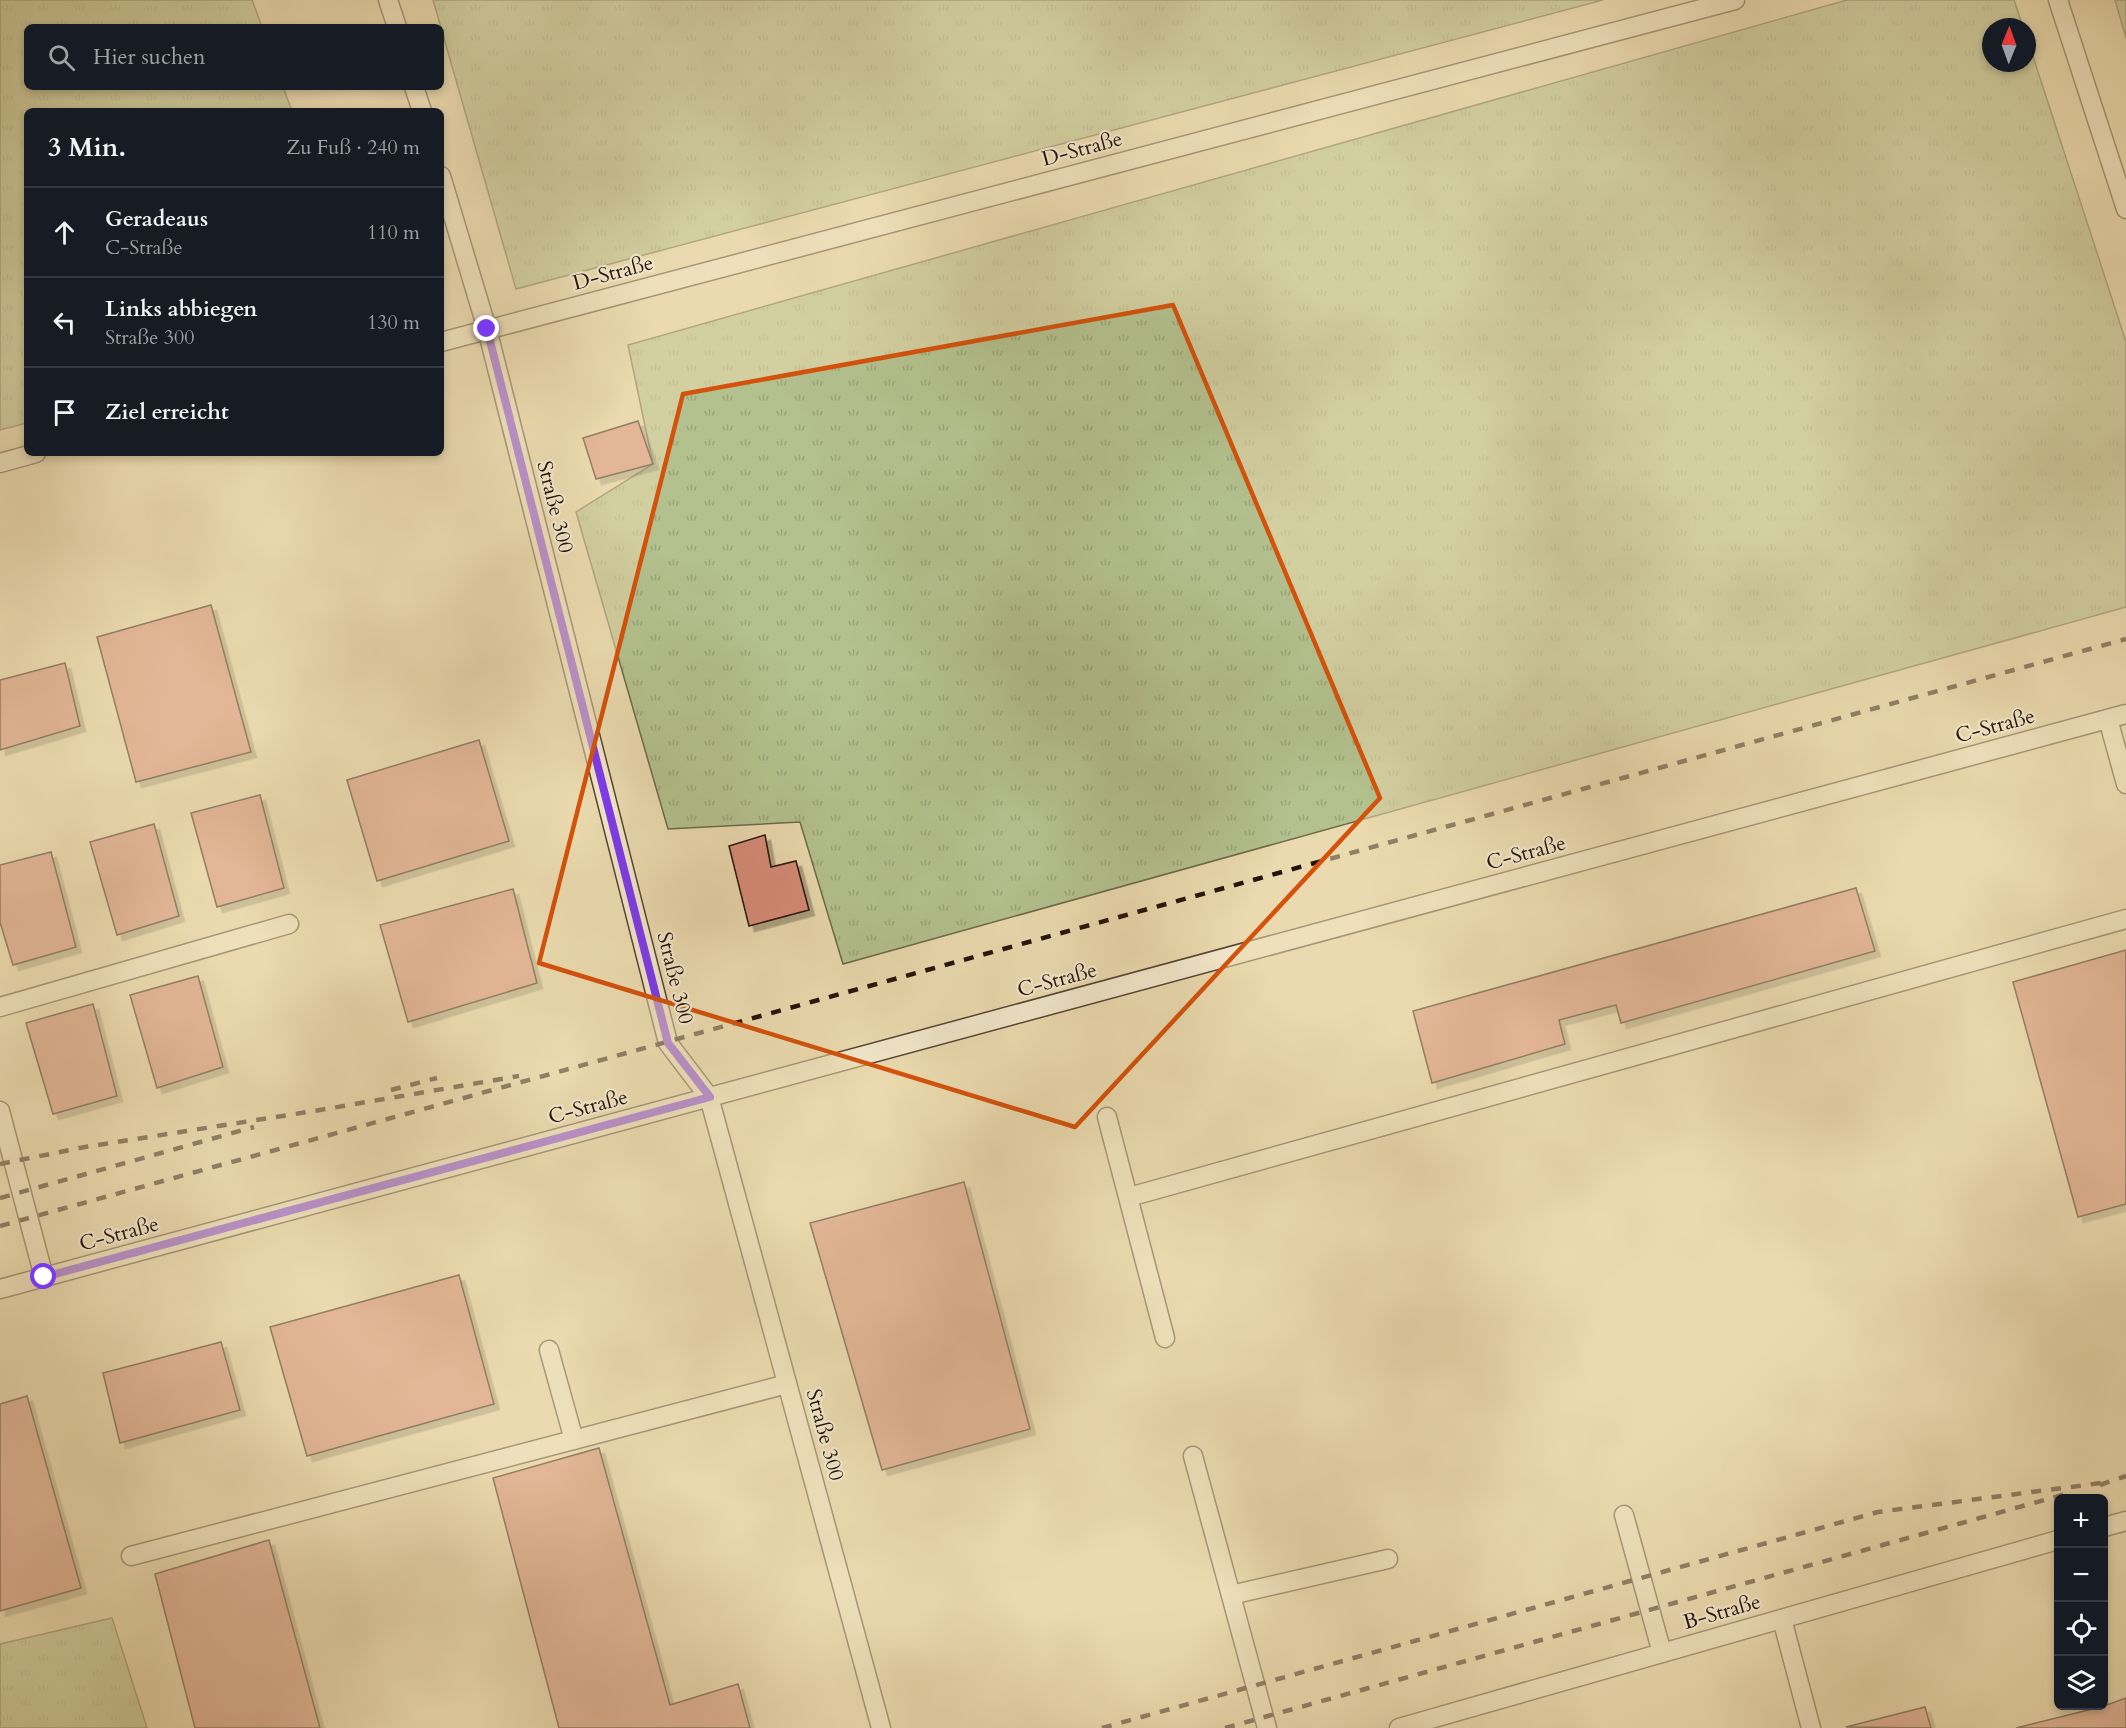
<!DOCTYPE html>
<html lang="de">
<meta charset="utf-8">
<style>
:root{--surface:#171b24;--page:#242831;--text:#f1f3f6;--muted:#9ea1a6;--line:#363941}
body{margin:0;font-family:Cardo,serif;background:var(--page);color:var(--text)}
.controls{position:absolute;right:18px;bottom:18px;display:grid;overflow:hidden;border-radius:9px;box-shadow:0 3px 9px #0003}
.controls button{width:54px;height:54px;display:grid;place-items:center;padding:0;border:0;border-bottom:2px solid var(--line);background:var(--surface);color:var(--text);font:30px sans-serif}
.compass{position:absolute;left:1982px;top:18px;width:54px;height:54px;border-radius:50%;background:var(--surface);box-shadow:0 3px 9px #0003;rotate:1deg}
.stop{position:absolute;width:18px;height:18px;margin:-14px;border:4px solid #7c3aed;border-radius:50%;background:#fff}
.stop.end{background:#7c3aed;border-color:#fff;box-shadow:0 2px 6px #0008}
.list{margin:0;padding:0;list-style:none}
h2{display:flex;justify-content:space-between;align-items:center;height:78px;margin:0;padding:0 24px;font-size:26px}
h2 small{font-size:20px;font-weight:400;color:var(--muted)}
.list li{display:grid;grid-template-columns:39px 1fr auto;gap:18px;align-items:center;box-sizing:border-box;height:90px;padding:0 24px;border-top:2px solid var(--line)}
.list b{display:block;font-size:22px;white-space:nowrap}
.list p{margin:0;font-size:20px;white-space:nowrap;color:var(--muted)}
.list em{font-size:20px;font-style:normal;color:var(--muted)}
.icon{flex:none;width:33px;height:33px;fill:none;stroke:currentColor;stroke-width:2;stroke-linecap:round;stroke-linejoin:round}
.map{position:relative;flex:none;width:2126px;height:1728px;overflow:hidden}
.search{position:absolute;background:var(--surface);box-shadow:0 3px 9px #0003;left:24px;top:24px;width:420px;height:66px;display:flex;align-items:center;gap:15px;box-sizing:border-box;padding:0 21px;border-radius:9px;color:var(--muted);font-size:22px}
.panel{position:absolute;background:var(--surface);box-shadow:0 3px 9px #0003;left:24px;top:108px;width:420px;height:348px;border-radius:9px}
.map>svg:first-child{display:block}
.grass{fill:url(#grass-tufts);stroke:#6c6a4c;stroke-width:1.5}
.building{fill:#d88b78;stroke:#25120b;stroke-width:1.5;filter:url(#shadow)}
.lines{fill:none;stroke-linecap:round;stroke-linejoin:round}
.service-casing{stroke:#564434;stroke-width:21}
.service{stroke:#f2e7cb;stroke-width:18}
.rail{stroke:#25120b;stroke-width:4.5;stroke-dasharray:10 10;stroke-linecap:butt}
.route{stroke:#7c3aed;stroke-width:8}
.marked{fill:none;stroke:#d4520c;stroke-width:4.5;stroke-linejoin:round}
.labels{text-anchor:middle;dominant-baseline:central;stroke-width:4.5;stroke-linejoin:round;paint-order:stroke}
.street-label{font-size:21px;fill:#25120b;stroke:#f2e7cb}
</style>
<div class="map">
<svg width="2126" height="1728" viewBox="0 0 2126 1728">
<defs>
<pattern id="grass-tufts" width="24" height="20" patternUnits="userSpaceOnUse" patternTransform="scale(1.5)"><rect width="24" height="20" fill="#b3c18e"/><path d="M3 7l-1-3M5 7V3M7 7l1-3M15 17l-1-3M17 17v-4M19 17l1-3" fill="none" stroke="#9aa579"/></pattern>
<filter id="shadow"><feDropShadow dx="5.5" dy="5.5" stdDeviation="0" flood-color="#0004"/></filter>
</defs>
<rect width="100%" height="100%" fill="#ebdaaf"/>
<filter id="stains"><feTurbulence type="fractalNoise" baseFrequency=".00333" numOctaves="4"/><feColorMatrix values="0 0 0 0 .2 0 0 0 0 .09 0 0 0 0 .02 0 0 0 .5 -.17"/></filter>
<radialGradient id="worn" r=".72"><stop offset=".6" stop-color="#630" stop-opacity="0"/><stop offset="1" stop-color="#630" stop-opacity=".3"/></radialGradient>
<g class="grass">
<polygon points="0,0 252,0 262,27 27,27 27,87 283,87 292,111 27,111 27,423 0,430"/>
<polygon points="433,0 1603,0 516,289"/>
<polygon points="1847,0 2014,0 2023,27 1991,27 1991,63 2027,63 2027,38 2126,342 2126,607 843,964 800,822 668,829 576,512 653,464 628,345"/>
<polygon points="2115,0 2126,0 2126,38"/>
<polygon points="112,1618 147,1728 0,1728 0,1644"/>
</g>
<g class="building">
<polygon points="638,421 653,464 596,479 583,438"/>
<polygon points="211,605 251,752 136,782 97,637"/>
<polygon points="65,663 80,726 0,750 0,680"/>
<polygon points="479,740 509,841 377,881 347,780"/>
<polygon points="260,795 284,888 217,907 191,813"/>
<polygon points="154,824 179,916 117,935 90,842"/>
<polygon points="765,835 771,867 796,861 809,910 749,926 729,846"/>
<polygon points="51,852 76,947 13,965 0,922 0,865"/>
<polygon points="1856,888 1875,951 1621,1023 1616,1005 1559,1020 1565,1044 1432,1083 1413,1011"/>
<polygon points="513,889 537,983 408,1022 380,925"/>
<polygon points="2126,950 2126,1204 2078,1217 2013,982"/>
<polygon points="198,976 223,1067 157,1088 130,995"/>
<polygon points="93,1004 117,1096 53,1114 26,1023"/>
<polygon points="964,1182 1030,1429 882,1470 810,1223"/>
<polygon points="459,1275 494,1404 307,1456 270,1327"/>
<polygon points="221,1342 240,1410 120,1443 103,1373"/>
<polygon points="27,1396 81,1588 0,1611 0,1404"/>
<polygon points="599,1448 670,1705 738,1684 750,1728 559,1728 493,1478"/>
<polygon points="269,1540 320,1728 195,1728 155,1574"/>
<polygon points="2126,1698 2126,1728 2016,1728 2104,1706"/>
<polygon points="1925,1707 1931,1728 1846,1727"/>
</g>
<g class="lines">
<g class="service-casing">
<g id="service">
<polyline points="388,0 397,27"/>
<polyline points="2058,0 2126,209"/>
<polyline points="414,87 422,111"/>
<polyline points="441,176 487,329 668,1043 709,1097 881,1728"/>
<polyline points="441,342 1735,0"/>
<polyline points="0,463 36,453"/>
<polyline points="2108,719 2126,784"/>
<polyline points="0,1007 289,924"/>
<polyline points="0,1111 44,1277"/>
<polyline points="1107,1117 1165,1338"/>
<polyline points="1129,1197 2126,919"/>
<polyline points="0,1289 2126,714"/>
<polyline points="549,1350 574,1440"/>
<polyline points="1193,1456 1267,1728"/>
<polyline points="1624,1515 1662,1653"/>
<polyline points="2104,1527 2126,1521"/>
<polyline points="131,1556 787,1384"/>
<polyline points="1231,1595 1388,1559"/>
<polyline points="1782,1619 1811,1728"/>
<polyline points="1399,1728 2058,1540"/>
</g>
</g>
<use href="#service" class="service"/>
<g class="rail">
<polyline points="391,1090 437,1078"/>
<polyline points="0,1164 85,1147 314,1111 519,1076"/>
<polyline points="0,1198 254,1127"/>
<polyline points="0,1226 2126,639"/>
<polyline points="2100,1485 2126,1476"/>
<polyline points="1102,1728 1878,1512 2109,1482"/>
<polyline points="1225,1728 2066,1494"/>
</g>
</g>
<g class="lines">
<polyline class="route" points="44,1277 710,1097 668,1043 487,329"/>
</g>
<path d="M0 0H2126V1728H0ZM1173,305l207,493 -305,329 -536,-164 144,-569z" fill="#ebdaaf" fill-opacity=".55" fill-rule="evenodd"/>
<path class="marked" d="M1173,305l207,493 -305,329 -536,-164 144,-569z"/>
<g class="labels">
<g class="street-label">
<text transform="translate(1082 149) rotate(-15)">D-Straße</text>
<text transform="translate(613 273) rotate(-15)">D-Straße</text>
<text transform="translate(555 507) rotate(76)">Straße 300</text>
<text transform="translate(1995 726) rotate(-15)">C-Straße</text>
<text transform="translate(1526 853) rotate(-15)">C-Straße</text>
<text transform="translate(675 978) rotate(76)">Straße 300</text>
<text transform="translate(1057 980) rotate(-15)">C-Straße</text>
<text transform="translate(588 1107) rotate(-15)">C-Straße</text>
<text transform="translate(119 1234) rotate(-15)">C-Straße</text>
<text transform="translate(825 1435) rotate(75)">Straße 300</text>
<text transform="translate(1722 1612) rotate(-16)">B-Straße</text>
</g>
</g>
<rect width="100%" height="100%" filter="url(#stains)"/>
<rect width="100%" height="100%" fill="url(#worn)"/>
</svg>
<div class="controls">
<button>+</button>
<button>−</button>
<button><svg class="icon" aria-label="locate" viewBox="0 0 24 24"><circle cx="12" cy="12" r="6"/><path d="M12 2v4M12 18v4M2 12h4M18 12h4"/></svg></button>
<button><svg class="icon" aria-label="layers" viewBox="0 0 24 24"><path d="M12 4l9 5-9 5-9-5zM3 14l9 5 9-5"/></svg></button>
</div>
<svg class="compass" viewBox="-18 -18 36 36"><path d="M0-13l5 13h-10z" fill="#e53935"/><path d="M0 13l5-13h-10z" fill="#9ea1a6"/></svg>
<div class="stop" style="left:44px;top:1277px"></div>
<div class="stop end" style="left:487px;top:329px"></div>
<div class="search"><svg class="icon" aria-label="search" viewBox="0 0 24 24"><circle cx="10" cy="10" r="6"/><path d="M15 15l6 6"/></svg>Hier suchen</div>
<section class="panel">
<h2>3 Min.<small>Zu Fuß · 240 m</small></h2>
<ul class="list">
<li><svg class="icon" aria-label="ahead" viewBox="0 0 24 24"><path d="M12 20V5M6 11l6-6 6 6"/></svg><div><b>Geradeaus</b><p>C-Straße</p></div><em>110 m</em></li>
<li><svg class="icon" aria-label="left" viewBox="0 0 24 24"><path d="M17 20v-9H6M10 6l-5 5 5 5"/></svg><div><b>Links abbiegen</b><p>Straße 300</p></div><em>130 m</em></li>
<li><svg class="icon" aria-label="arrive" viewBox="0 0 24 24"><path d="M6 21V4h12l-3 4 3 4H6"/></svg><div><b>Ziel erreicht</b></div></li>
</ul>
</section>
</div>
